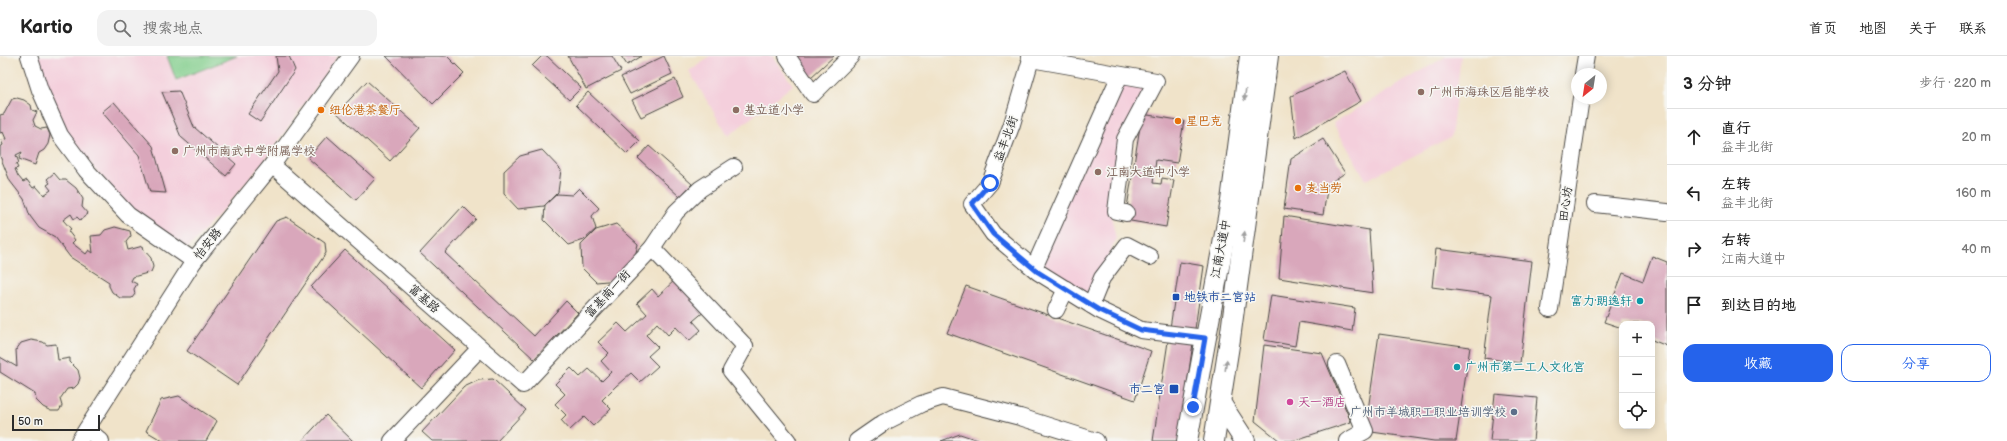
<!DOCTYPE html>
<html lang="zh">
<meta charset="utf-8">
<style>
:root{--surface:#fff;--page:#f2f2f2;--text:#222;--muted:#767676;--line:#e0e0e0;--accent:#2563eb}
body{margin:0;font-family:"Balsamiq Sans","LXGW WenKai TC",sans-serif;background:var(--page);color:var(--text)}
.controls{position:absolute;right:12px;bottom:12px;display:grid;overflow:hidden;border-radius:8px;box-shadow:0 2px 10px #0003}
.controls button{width:36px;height:36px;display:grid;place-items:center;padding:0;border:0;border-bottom:1px solid var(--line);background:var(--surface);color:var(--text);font:20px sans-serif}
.compass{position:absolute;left:1571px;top:12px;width:36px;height:36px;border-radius:50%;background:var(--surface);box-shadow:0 2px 10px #0003;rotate:210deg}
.scale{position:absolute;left:12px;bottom:10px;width:88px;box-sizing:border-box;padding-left:4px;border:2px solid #2b2b2b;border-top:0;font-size:11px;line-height:14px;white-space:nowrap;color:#2b2b2b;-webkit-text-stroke:3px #f6f6f2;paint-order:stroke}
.stop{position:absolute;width:12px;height:12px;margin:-9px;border:3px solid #2563eb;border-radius:50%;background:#fff}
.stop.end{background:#2563eb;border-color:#fff;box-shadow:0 1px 4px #0008}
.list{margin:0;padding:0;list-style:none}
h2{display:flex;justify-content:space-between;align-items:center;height:52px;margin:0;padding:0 16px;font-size:17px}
h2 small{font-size:13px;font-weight:400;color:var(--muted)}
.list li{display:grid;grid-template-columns:26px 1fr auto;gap:12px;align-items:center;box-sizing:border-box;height:56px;padding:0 16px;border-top:1px solid var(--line)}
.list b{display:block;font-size:15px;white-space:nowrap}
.list p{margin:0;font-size:13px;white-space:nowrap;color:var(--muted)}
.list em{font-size:13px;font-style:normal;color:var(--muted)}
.actions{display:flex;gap:8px;padding:12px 16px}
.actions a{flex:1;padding:9px 0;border:1px solid var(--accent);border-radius:12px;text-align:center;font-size:14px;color:var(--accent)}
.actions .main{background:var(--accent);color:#fff}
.icon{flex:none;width:22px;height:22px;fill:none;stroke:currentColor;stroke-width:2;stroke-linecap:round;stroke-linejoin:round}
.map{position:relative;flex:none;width:1667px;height:385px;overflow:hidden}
header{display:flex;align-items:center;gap:24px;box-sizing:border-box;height:56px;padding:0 20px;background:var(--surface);border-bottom:1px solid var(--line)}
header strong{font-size:19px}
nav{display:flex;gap:22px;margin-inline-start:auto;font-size:14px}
.search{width:280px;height:36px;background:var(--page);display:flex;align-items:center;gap:10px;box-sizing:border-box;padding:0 14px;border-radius:12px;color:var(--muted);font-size:15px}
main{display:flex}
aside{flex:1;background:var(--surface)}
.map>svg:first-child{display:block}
.built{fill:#f4cfdc}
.green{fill:#82ce8c;stroke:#567c5c}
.building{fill:#d9a7bb}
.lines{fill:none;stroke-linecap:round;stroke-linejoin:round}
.minor-casing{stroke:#494743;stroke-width:18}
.major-casing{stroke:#494743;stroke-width:22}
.minor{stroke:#fff;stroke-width:16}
.major{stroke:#fff;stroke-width:20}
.oneway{fill:#a0a0a0}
.route{stroke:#2563eb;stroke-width:5}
.education-dot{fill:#8d6e63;stroke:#f6f6f2;stroke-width:1.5}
.food-dot{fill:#e8710a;stroke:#f6f6f2;stroke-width:1.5}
.transit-dot{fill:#1a4fb4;stroke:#f6f6f2;stroke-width:1.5}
.culture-dot{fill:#0f9aa8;stroke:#f6f6f2;stroke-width:1.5}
.hotel-dot{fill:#d1479c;stroke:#f6f6f2;stroke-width:1.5}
.service-dot{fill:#5c6f8a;stroke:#f6f6f2;stroke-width:1.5}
.labels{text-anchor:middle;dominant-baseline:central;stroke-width:3;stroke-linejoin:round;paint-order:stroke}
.education-label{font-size:12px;fill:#785e54;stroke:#f6f6f2;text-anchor:start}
.food-label{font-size:12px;fill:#c56008;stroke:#f6f6f2;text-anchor:start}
.street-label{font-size:12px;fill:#2b2b2b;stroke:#f6f6f2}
.transit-label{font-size:12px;fill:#164399;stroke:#f6f6f2;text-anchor:start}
.culture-label{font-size:12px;fill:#0d838f;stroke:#f6f6f2;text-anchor:end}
.hotel-label{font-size:12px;fill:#b23c85;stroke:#f6f6f2;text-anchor:start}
.service-label{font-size:12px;fill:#4e5e75;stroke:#f6f6f2;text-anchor:end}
</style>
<header>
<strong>Kartio</strong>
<div class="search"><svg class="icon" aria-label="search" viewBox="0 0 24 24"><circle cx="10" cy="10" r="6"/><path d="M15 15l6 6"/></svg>搜索地点</div>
<nav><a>首页</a><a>地图</a><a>关于</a><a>联系</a></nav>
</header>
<main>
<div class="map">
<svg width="1667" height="385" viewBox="0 0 1667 385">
<rect width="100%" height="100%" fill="#f6f6f2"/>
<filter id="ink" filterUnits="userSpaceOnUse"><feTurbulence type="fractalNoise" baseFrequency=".025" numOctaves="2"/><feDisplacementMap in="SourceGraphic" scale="8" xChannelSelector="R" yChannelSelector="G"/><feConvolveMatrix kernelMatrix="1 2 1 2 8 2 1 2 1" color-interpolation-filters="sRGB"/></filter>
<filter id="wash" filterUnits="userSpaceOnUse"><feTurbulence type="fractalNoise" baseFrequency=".012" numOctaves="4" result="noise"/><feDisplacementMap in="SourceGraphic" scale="16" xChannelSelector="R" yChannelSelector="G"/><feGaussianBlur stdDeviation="0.9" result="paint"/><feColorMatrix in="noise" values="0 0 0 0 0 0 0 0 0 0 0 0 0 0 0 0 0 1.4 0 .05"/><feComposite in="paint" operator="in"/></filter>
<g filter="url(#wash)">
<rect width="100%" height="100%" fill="#f0e3c9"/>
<g class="built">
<polygon points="36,0 338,0 265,104 224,153 187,193 132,156 71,86 54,48"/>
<polygon points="710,0 772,0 793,29 728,80 689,15"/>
<polygon points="1447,0 1461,0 1451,81 1366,124 1333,67"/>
<polygon points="1121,20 1153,26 1123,82 1110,155 1116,182 1090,246 1036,211"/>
</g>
<polygon class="green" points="167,0 237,0 176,24"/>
<g id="blocks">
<g class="building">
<polygon points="276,0 289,0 295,14 260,66 248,58 278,15"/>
<polygon points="386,0 447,0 464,17 433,48"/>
<polygon points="542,0 547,0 581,32 569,44 532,10"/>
<polygon points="568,0 612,0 621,15 586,33"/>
<polygon points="621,0 642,0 627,9"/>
<polygon points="664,0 672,18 630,38 621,21"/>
<polygon points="795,0 834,0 810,22"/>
<polygon points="1345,15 1361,45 1296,82 1291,40"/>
<polygon points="675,23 683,41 641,61 632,44"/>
<polygon points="367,25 420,72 390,105 337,57"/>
<polygon points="179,35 194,71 236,108 226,120 181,81 162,36"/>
<polygon points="588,36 640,85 627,98 576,49"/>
<polygon points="17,42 24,44 31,49 32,54 37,56 33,64 35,70 41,73 47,72 50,79 48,88 44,94 39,97 35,109 19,103 22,96 16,99 19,107 16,108 18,112 15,113 18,120 23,126 27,124 33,132 36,130 44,139 51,134 47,129 50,127 47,123 54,117 60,124 66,124 76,132 83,143 82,151 88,158 80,164 77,161 74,163 71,158 63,164 71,173 68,175 75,184 72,187 86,198 89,194 93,197 91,180 101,179 105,174 115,171 130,175 131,180 126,186 128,194 143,190 144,194 151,202 153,211 151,216 133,221 131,225 137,228 134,233 135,238 132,242 120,242 112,236 109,230 109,226 70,201 55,181 39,172 30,160 24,143 10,125 0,100 0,91 3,89 1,84 6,83 3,76 0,77 0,59 4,58 12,43"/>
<polygon points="114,46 153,90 166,137 150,136 139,99 102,56"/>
<polygon points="1142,58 1184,65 1177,107 1156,104 1153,127 1161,128 1162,122 1174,124 1166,171 1125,164"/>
<polygon points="327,80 375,123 356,144 308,102"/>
<polygon points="1323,83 1345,117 1328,128 1323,159 1284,153 1291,103"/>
<polygon points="649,90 692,128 680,141 638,102"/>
<polygon points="542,94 561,114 558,136 544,150 518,153 504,138 504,115 520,100"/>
<polygon points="579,132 599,152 592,160 596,173 584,184 569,189 544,164 545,149 557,138 572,139"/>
<polygon points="463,150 476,163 445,197 534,280 566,245 578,257 534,303 420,197"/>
<polygon points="1284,160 1369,174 1373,237 1279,222"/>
<polygon points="287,161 325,187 326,197 237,329 187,295 276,165"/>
<polygon points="616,168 638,188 633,209 619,224 596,226 582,212 581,189 596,174"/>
<polygon points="1436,193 1532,205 1520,307 1484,302 1492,239 1432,231"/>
<polygon points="345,194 455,294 421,332 311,231"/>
<polygon points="1652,200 1667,206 1667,290 1652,284 1652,268 1622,268 1622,272 1604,266 1623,217 1643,225"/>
<polygon points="1180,206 1204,210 1179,385 1153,385"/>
<polygon points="677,222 706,254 693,265 701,274 689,285 676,271 668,279 657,267 646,279 658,291 648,300 658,310 640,326 631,317 616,330 602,344 611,353 593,370 584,361 570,374 561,364 566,359 555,348 565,338 555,328 571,312 580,321 589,313 602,325 611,316 601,305 609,297 598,286 618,267 627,276 647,258 637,247 652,233 658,240"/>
<polygon points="966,230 1151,295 1135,344 947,277"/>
<polygon points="1271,239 1355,252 1352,275 1299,266 1295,290 1264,284"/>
<polygon points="1379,278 1470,291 1456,385 1434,385 1365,375"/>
<polygon points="31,284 43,286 47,289 56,288 58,304 70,302 70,306 78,314 80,322 78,328 74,332 67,333 60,343 62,350 59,355 51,355 43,351 36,344 35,338 0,316 0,301 17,311 16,294 21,287"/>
<polygon points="1264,289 1322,297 1351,366 1292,385 1280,385 1255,365"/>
<polygon points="493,323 526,354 497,385 432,385 422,376 464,331 479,324"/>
<polygon points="1495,338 1537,342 1533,385 1490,385"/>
<polygon points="179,340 217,365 206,385 163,385 146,375 161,344"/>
<polygon points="326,359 353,385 302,385"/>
<polygon points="960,378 981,385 941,385"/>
</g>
</g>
</g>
<g filter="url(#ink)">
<use href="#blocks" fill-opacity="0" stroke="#494743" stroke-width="1"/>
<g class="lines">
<g class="minor-casing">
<g id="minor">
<polyline points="29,0 40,34 60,79 86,114 128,159 194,205"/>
<polyline points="787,0 813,38 851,0"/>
<polyline points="1029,0 1031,3 1012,68 990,127 972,148 993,178 1038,216 1099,254 1141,274 1205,282"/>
<polyline points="1031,3 1156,25 1125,83 1116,155 1126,157"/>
<polyline points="1583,18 1586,0"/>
<polyline points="272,109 523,329 652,192 676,156 700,133 734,111"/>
<polyline points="1595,148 1667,156"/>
<polyline points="652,192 745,290 731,315 788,385"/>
<polyline points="1034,212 1120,19"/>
<polyline points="1091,249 1102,222 1127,189 1150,201"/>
<polyline points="1550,253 1581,42"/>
<polyline points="1056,254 1066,233"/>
<polyline points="1337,308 1365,375 1347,385"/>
<polyline points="87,373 101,385"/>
<polyline points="79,385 194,205 272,109 351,0"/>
<polyline points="392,385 480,292"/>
<polyline points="857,385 883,367 921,348 943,341 1020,361 1096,385"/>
</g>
</g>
<g class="major-casing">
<g id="major">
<polyline points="1221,348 1245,385"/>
<polyline points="1187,385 1231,145 1250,0"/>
<polyline points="1214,385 1230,283 1268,0"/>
</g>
</g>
<use href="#minor" class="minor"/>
<use href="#major" class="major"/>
</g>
<defs><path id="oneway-solid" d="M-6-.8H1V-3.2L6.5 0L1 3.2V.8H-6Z"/></defs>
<g class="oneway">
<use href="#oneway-solid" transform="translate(1245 39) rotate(97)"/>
<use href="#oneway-solid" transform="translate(1244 181) rotate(-82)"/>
<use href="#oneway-solid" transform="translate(1226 309) rotate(-82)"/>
</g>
</g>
<g class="lines" filter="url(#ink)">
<polyline class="route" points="990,127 972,148 993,178 1038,216 1099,254 1141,274 1205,282 1193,351"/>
</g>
<g class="education-dot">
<circle cx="1421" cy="36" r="4"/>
<circle cx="736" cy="54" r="4"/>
<circle cx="175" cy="95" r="4"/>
<circle cx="1098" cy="116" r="4"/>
</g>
<g class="food-dot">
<circle cx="321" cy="54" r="4"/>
<circle cx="1178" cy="65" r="4"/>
<circle cx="1298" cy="132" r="4"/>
</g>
<g class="transit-dot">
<rect x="1172" y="237" width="8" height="8" rx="2"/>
<rect x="1169" y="328" width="10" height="10" rx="2"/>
</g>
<g class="culture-dot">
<circle cx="1640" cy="245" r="4"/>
<circle cx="1457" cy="311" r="4"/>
</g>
<circle class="hotel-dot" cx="1290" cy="346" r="4"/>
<circle class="service-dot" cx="1514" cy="356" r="4"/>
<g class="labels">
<g class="education-label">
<text x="1429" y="36">广州市海珠区启能学校</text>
<text x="744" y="54">基立道小学</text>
<text x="183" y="95">广州市南武中学附属学校</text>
<text x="1106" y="116">江南大道中小学</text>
</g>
<g class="food-label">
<text x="329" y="54">纽伦港茶餐厅</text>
<text x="1186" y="65">星巴克</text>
<text x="1306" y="132">麦当劳</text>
</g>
<g class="street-label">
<text transform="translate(1006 83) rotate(-70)">益丰北街</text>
<text transform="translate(1566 148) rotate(-82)">田心坊</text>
<text transform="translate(208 188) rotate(-51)">怡安路</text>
<text transform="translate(1221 193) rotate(-79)">江南大道中</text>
<text transform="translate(608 238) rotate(-47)">富基南一街</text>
<text transform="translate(424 243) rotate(41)">富基路</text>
</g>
<g class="transit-label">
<text x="1184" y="241">地铁市二宫站</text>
<text x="1165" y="333" text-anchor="end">市二宫</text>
</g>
<g class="culture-label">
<text x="1632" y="245">富力·朗逸轩</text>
<text x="1465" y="311" text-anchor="start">广州市第二工人文化宫</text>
</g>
<g class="hotel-label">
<text x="1298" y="346">天一酒店</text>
</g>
<g class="service-label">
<text x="1506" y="356">广州市羊城职工职业培训学校</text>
</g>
</g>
</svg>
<div class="controls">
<button>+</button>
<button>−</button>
<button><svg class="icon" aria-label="locate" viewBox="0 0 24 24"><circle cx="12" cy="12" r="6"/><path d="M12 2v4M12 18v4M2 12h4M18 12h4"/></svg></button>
</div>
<svg class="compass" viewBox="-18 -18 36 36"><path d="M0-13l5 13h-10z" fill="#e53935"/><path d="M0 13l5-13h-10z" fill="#767676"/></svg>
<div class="scale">50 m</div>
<div class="stop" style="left:990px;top:127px"></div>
<div class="stop end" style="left:1193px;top:351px"></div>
</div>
<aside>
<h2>3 分钟<small>步行 · 220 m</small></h2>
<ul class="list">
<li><svg class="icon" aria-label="ahead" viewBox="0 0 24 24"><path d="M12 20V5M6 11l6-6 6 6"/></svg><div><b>直行</b><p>益丰北街</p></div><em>20 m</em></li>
<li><svg class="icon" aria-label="left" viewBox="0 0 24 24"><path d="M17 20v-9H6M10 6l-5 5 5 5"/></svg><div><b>左转</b><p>益丰北街</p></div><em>160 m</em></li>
<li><svg class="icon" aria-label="right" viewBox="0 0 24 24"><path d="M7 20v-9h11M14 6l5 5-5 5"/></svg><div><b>右转</b><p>江南大道中</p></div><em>40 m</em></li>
<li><svg class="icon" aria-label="arrive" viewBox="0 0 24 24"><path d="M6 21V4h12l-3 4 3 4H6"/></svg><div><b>到达目的地</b></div></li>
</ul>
<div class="actions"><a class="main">收藏</a><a>分享</a></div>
</aside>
</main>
